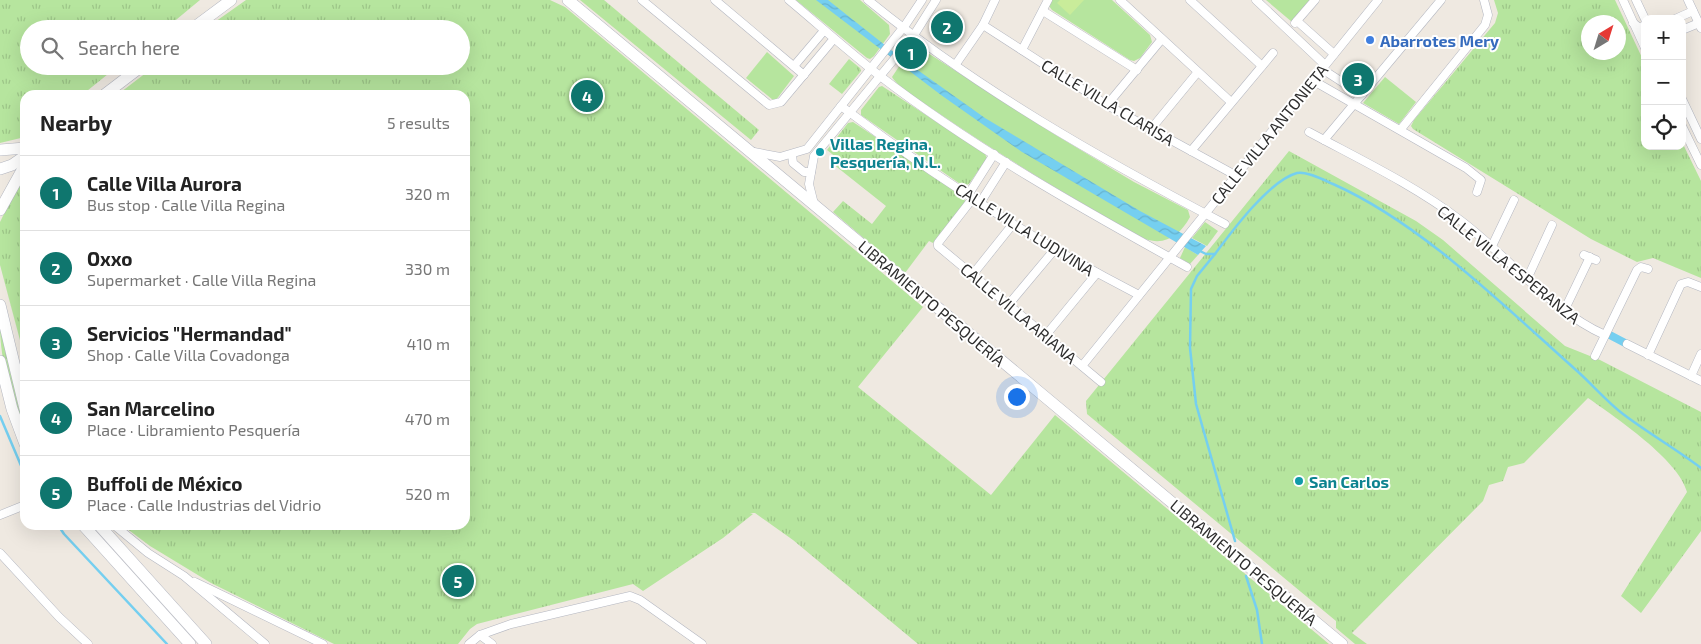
<!DOCTYPE html>
<meta charset="utf-8">
<style>
:root{--surface:#fff;--page:#f6f6f6;--text:#222;--muted:#767676;--line:#e0e0e0;--accent:#0f766e}
body{margin:0;font-family:"Exo 2",sans-serif;background:var(--page);color:var(--text)}
.controls{position:absolute;right:15px;top:15px;display:grid;overflow:hidden;border-radius:10px;box-shadow:0 5px 20px #0002}
.controls button{width:45px;height:45px;display:grid;place-items:center;padding:0;border:0;border-bottom:1px solid var(--line);background:var(--surface);color:var(--text);font:25px sans-serif}
.compass{position:absolute;left:1581px;top:15px;width:45px;height:45px;border-radius:50%;background:var(--surface);box-shadow:0 5px 20px #0002;rotate:38deg}
.you{position:absolute;left:1016px;top:396px;width:18px;height:18px;margin:-12px;border:4px solid #fff;border-radius:50%;background:#1a73e8;box-shadow:0 0 0 8px #1a73e833}
.badge{display:grid;place-items:center;width:32px;height:32px;border-radius:50%;background:var(--accent);color:#fff;font-size:16px;font-weight:700}
.pin{position:absolute;translate:-50% -50%;border:2px solid #fff;box-shadow:0 1px 5px #0006}
.list{margin:0;padding:0;list-style:none}
h2{display:flex;justify-content:space-between;align-items:center;height:65px;margin:0;padding:0 20px;font-size:21px}
h2 small{font-size:16px;font-weight:400;color:var(--muted)}
.list li{display:grid;grid-template-columns:32px 1fr auto;gap:15px;align-items:center;box-sizing:border-box;height:75px;padding:0 20px;border-top:1px solid var(--line)}
.list b{display:block;font-size:19px;white-space:nowrap}
.list p{margin:0;font-size:16px;white-space:nowrap;color:var(--muted)}
.list em{font-size:16px;font-style:normal;color:var(--muted)}
.icon{flex:none;width:28px;height:28px;fill:none;stroke:currentColor;stroke-width:2;stroke-linecap:round;stroke-linejoin:round}
.map{position:relative;flex:none;width:1701px;height:644px;overflow:hidden}
.search{position:absolute;background:var(--surface);box-shadow:0 5px 20px #0002;left:20px;top:20px;width:450px;height:55px;display:flex;align-items:center;gap:12px;box-sizing:border-box;padding:0 18px;border-radius:28px;color:var(--muted);font-size:19px}
.panel{position:absolute;background:var(--surface);box-shadow:0 5px 20px #0002;left:20px;top:90px;width:450px;height:440px;border-radius:15px}
.map>svg:first-child{display:block}
.grass{fill:url(#grass-tufts);fill-rule:evenodd}
.park{fill:#b6e59e}
.pitch{fill:#c9ec9a}
.water{fill:url(#water-waves)}
.lines{fill:none;stroke-linecap:round;stroke-linejoin:round}
.stream{stroke:#75cff0;stroke-width:2.5}
.canal{stroke:#75cff0;stroke-width:8}
.minor-casing{stroke:#b4b7c1;stroke-width:9}
.secondary-casing{stroke:#b4b7c1;stroke-width:12}
.minor{stroke:#fff;stroke-width:8}
.secondary{stroke:#fff;stroke-width:11}
.shop-dot{fill:#3f7fe0;stroke:#fff;stroke-width:2}
.culture-dot{fill:#0f9aa8;stroke:#fff;stroke-width:2}
.labels{text-anchor:middle;dominant-baseline:central;stroke-width:4;stroke-linejoin:round;paint-order:stroke}
.shop-label{font-size:16px;font-weight:bold;fill:#366cbe;stroke:#fff;text-anchor:start}
.street-label{font-size:16px;fill:#2e2e2e;stroke:#fff}
.culture-label{font-size:16px;font-weight:bold;fill:#0d838f;stroke:#fff;text-anchor:start}
</style>
<div class="map">
<svg width="1701" height="644" viewBox="0 0 1701 644">
<defs>
<pattern id="grass-tufts" width="24" height="20" patternUnits="userSpaceOnUse" patternTransform="scale(1.25)"><rect width="24" height="20" fill="#b6e59e"/><path d="M3 7l-1-3M5 7V3M7 7l1-3M15 17l-1-3M17 17v-4M19 17l1-3" fill="none" stroke="#9dc588"/></pattern>
<pattern id="water-waves" width="16" height="10" patternUnits="userSpaceOnUse" patternTransform="scale(1.25)"><rect width="16" height="10" fill="#75cff0"/><path d="M0 5q4-4 8 0t8 0" fill="none" stroke="#66b2ce"/></pattern>
</defs>
<rect width="100%" height="100%" fill="#efe9e1"/>
<g class="grass">
<polygon points="0,0 200,0 165,29 29,29 29,66 118,66 82,95 25,95 25,137 0,143"/>
<polygon points="246,0 550,0 565,7 923,307 858,387 991,495 1055,415 1329,644 918,644 793,540 755,513 750,513 753,514 723,538 643,591 633,584 477,624 470,629 458,644 334,644 211,583 150,546 122,525 465,525 465,95 117,95 155,66 461,66 461,29 205,29"/>
<polygon points="580,0 604,0 759,130 751,140"/>
<path d="M1494,0h121l30,64v82h37v-4l19,39v97l-48,-20 -16,4 -46,-23 -178,-110 -2,-3 3,-6 81,-97 3,-10zM1588,22h30v30h-30z"/>
<polygon points="849,59 860,68 861,71 842,94 829,84"/>
<polygon points="882,86 985,154 987,158 969,184 963,186 861,115 861,110 879,87"/>
<polygon points="853,122 964,196 965,202 933,243 929,241 905,273 833,212 843,201 872,224 886,206 833,164 837,158 827,150 848,123"/>
<path d="M1289,151l127,70 27,19 122,106 35,14 101,52v119l-60,82 -20,-17 66,-104c-8,-32 -72,-75 -99,-94l-64,65 -16,4 -5,14 -14,4 -6,16 -131,132 15,11h-12l-19,-16v-7l-249,-207 -1,-13z"/>
<polygon points="25,171 25,359 0,265 0,222"/>
<polygon points="1205,222 1218,231 1207,246 1192,238"/>
<polygon points="1185,247 1198,255 1190,264 1180,258"/>
<path d="M0,326l25,96v14c-12,-34 -25,-73 -25,-110z"/>
</g>
<g class="park">
<polygon points="796,0 860,0 889,25 890,34 874,56 870,59 867,58"/>
<polygon points="1052,0 1112,0 1150,35 1152,42 1140,58 1134,61 1130,60 1052,10 1049,6"/>
<polygon points="1266,0 1311,0 1292,22"/>
<path d="M917,46l137,88 80,48 54,28 2,7c-10,18 -24,29 -45,22 -71,-40 -141,-81 -208,-127 -12,-9 -38,-23 -45,-35l20,-30z"/>
<polygon points="767,52 794,76 776,100 773,100 746,78"/>
<polygon points="1385,77 1416,102 1399,124 1363,103"/>
</g>
<polygon class="pitch" points="1060,0 1084,0 1070,15 1057,3"/>
<polygon class="water" points="816,0 828,0 905,61 985,118 1140,211 1206,246 1198,255 1022,152 941,95"/>
<g class="lines">
<g class="stream">
<path d="M1198,250l8,4h9c17,-23 55,-74 82,-81 10,-2 27,7 36,11 88,39 171,122 243,186 16,14 30,31 47,44 25,19 53,35 78,54"/>
<polyline points="1215,254 1197,276 1191,289 1190,348 1196,404 1235,541"/>
<polyline points="0,416 25,475"/>
<polyline points="58,525 64,534 167,644"/>
<polyline points="1246,576 1257,610 1262,644"/>
</g>
<polyline class="canal" points="1606,333 1627,344"/>
<g class="minor-casing">
<g id="minor">
<polyline points="642,0 769,105 781,102 832,41"/>
<polyline points="715,0 804,75"/>
<path d="M789,0c30,25 60,52 91,76 95,73 202,133 307,191"/>
<path d="M868,0c109,89 233,159 357,224"/>
<polyline points="1120,0 1231,102"/>
<polyline points="1190,0 1262,66"/>
<polyline points="1256,0 1325,65"/>
<polyline points="1623,0 1645,48"/>
<polyline points="1636,0 1645,19"/>
<polyline points="1688,0 1701,28"/>
<polyline points="1043,11 1137,70"/>
<polyline points="1675,19 1693,11"/>
<polyline points="1297,21 1334,54"/>
<polyline points="1295,23 1315,0"/>
<polyline points="1633,23 1640,28 1645,25"/>
<polyline points="983,25 1107,105 1235,175"/>
<polyline points="1682,30 1699,23"/>
<polyline points="1022,50 1048,0"/>
<polyline points="956,64 983,25 995,0"/>
<polyline points="794,66 822,33"/>
<polyline points="1322,69 1362,95"/>
<polyline points="1312,80 1466,168 1481,180 1477,192"/>
<polyline points="1682,99 1701,139"/>
<polyline points="1107,105 1161,40"/>
<path d="M841,106c94,71 193,135 298,189"/>
<polyline points="1682,126 1701,165"/>
<polyline points="1151,129 1197,73"/>
<polyline points="1401,129 1485,25 1488,15 1484,0"/>
<path d="M1309,132c50,27 105,53 151,88 47,35 92,92 145,115"/>
<polyline points="1324,140 1441,0"/>
<polyline points="1191,151 1273,53"/>
<polyline points="754,152 780,157 807,149 906,24 922,0"/>
<polyline points="792,155 793,163 804,172 811,172"/>
<polyline points="968,195 994,154"/>
<polyline points="973,198 938,243 938,246 1101,382"/>
<polyline points="980,203 1006,162"/>
<polyline points="814,204 809,184 814,156 914,35 936,0"/>
<polyline points="1492,246 1514,200"/>
<polyline points="1584,255 1596,260"/>
<polyline points="973,274 1013,224"/>
<polyline points="1528,277 1552,225"/>
<polyline points="1009,304 1055,249"/>
<polyline points="1564,311 1590,257"/>
<polyline points="1046,335 1097,273"/>
<polyline points="1627,344 1701,381"/>
<polyline points="1648,355 1681,284 1688,282 1701,287"/>
<polyline points="1595,356 1637,270 1641,267 1648,269"/>
<polyline points="1082,366 1378,0"/>
<polyline points="1691,376 1701,354"/>
<polyline points="0,515 25,505"/>
<polyline points="114,525 148,553 184,576 265,644"/>
<polyline points="0,553 59,617 88,644"/>
<polyline points="195,582 323,644"/>
<polyline points="480,635 492,644"/>
<polyline points="469,644 480,635 511,624 630,596 640,600 702,644"/>
</g>
</g>
<g class="secondary-casing">
<g id="secondary">
<polyline points="568,0 1342,644"/>
<polyline points="192,29 231,0"/>
<polyline points="104,95 142,66"/>
<polyline points="0,150 25,148"/>
<polyline points="0,169 12,165 25,156"/>
<polyline points="0,210 25,165"/>
<polyline points="0,305 25,409"/>
<polyline points="0,361 12,409 25,444"/>
<polyline points="83,525 190,644"/>
<polyline points="99,525 206,644"/>
</g>
</g>
<use href="#minor" class="minor"/>
<use href="#secondary" class="secondary"/>
</g>
<circle class="shop-dot" cx="1370" cy="40" r="5"/>
<g class="culture-dot">
<circle cx="820" cy="152" r="5"/>
<circle cx="1299" cy="481" r="5"/>
</g>
<g class="labels">
<g class="shop-label">
<text x="1380" y="40">Abarrotes Mery</text>
</g>
<g class="street-label">
<text transform="translate(1108 102) rotate(31)">CALLE VILLA CLARISA</text>
<text transform="translate(1269 134) rotate(-51)">CALLE VILLA ANTONIETA</text>
<text transform="translate(1025 229) rotate(32)">CALLE VILLA LUDIVINA</text>
<text transform="translate(1509 264) rotate(39)">CALLE VILLA ESPERANZA</text>
<text transform="translate(932 303) rotate(40)">LIBRAMIENTO PESQUERÍA</text>
<text transform="translate(1019 313) rotate(40)">CALLE VILLA ARIANA</text>
<text transform="translate(1244 562) rotate(40)">LIBRAMIENTO PESQUERÍA</text>
</g>
<g class="culture-label">
<text x="830" y="143">Villas Regina,<tspan x="830" dy="18">Pesquería, N.L.</tspan></text>
<text x="1309" y="481">San Carlos</text>
</g>
</g>
</svg>
<div class="controls">
<button>+</button>
<button>−</button>
<button><svg class="icon" aria-label="locate" viewBox="0 0 24 24"><circle cx="12" cy="12" r="6"/><path d="M12 2v4M12 18v4M2 12h4M18 12h4"/></svg></button>
</div>
<svg class="compass" viewBox="-18 -18 36 36"><path d="M0-13l5 13h-10z" fill="#e53935"/><path d="M0 13l5-13h-10z" fill="#767676"/></svg>
<div class="you"></div>
<div class="pin badge" style="left:911px;top:53px">1</div>
<div class="pin badge" style="left:947px;top:27px">2</div>
<div class="pin badge" style="left:1358px;top:79px">3</div>
<div class="pin badge" style="left:587px;top:96px">4</div>
<div class="pin badge" style="left:458px;top:581px">5</div>
<div class="search"><svg class="icon" aria-label="search" viewBox="0 0 24 24"><circle cx="10" cy="10" r="6"/><path d="M15 15l6 6"/></svg>Search here</div>
<section class="panel">
<h2>Nearby<small>5 results</small></h2>
<ul class="list">
<li><span class="badge">1</span><div><b>Calle Villa Aurora</b><p>Bus stop · Calle Villa Regina</p></div><em>320 m</em></li>
<li><span class="badge">2</span><div><b>Oxxo</b><p>Supermarket · Calle Villa Regina</p></div><em>330 m</em></li>
<li><span class="badge">3</span><div><b>Servicios &quot;Hermandad&quot;</b><p>Shop · Calle Villa Covadonga</p></div><em>410 m</em></li>
<li><span class="badge">4</span><div><b>San Marcelino</b><p>Place · Libramiento Pesquería</p></div><em>470 m</em></li>
<li><span class="badge">5</span><div><b>Buffoli de México</b><p>Place · Calle Industrias del Vidrio</p></div><em>520 m</em></li>
</ul>
</section>
</div>
